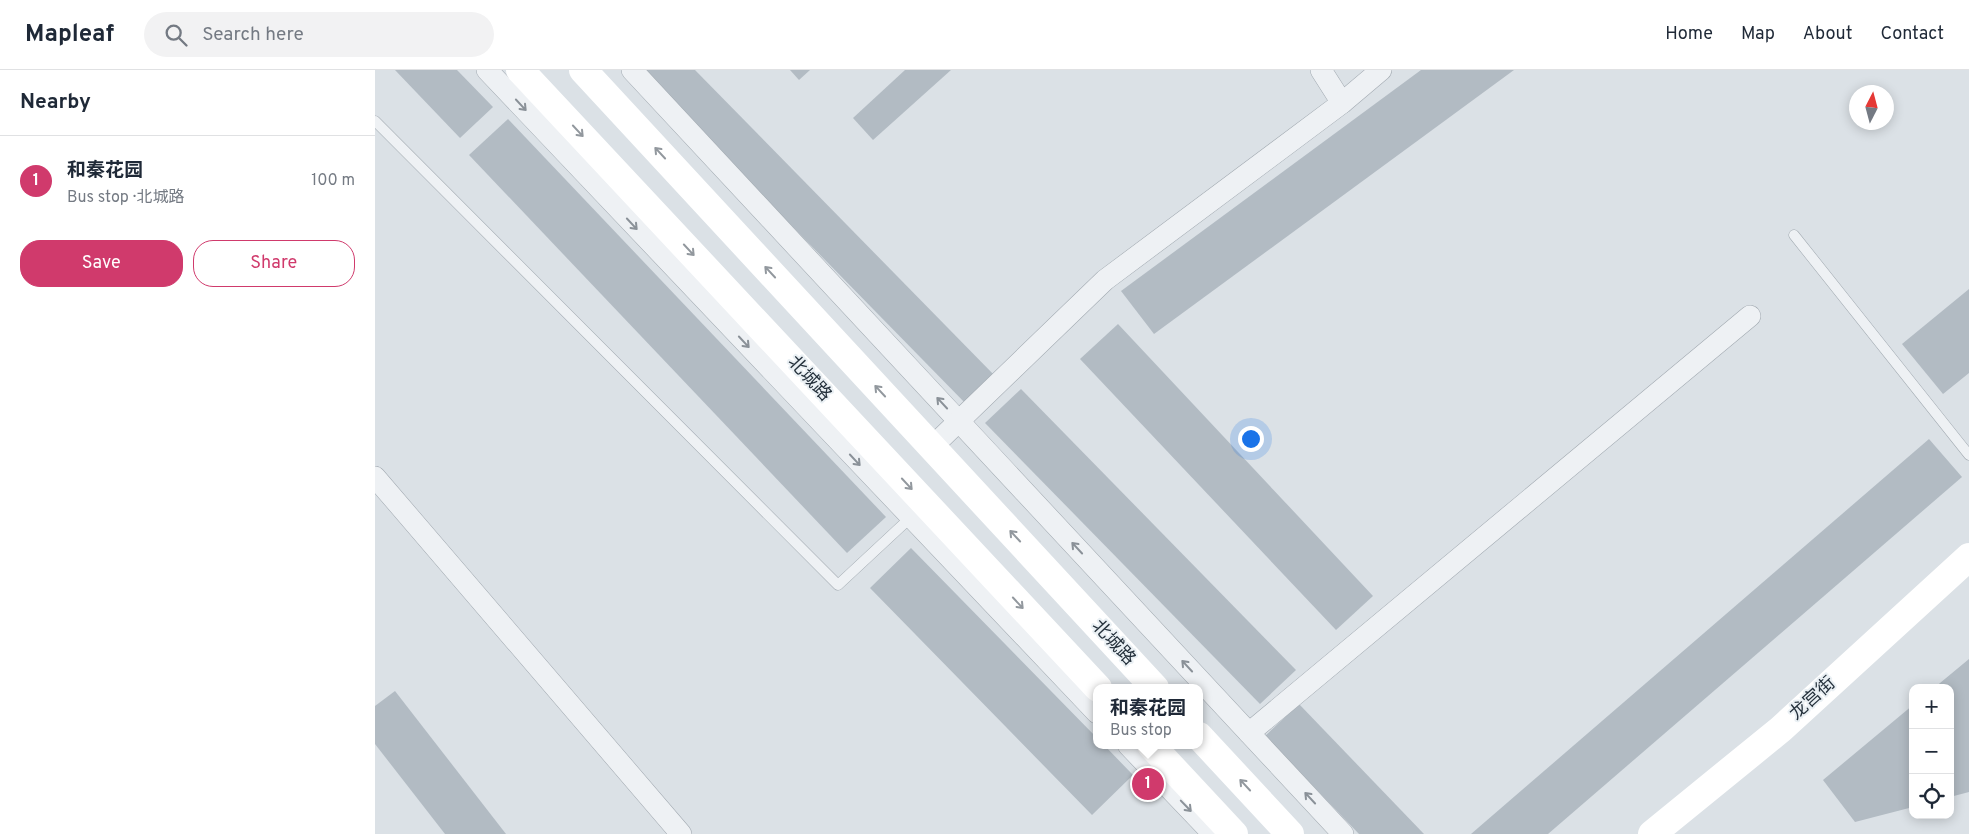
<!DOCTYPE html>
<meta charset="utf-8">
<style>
:root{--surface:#fff;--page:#f2f2f3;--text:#1f2937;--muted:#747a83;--line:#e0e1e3;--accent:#d03a6c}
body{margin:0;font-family:Overpass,"Noto Sans SC",sans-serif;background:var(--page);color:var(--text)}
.controls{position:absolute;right:15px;bottom:15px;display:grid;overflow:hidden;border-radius:10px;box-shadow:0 2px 12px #0003}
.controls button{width:45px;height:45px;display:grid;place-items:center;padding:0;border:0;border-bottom:1px solid var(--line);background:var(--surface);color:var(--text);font:25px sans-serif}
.compass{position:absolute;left:1474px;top:15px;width:45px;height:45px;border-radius:50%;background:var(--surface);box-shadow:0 2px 12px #0003;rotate:6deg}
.you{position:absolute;left:875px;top:368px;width:18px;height:18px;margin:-12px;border:4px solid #fff;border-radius:50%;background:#1a73e8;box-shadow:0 0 0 8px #1a73e833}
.badge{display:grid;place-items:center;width:32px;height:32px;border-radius:50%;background:var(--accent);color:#fff;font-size:16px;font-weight:700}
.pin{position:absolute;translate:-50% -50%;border:2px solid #fff;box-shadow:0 1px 5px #0006}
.popup{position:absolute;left:718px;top:614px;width:110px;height:65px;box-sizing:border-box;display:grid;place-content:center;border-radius:10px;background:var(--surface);filter:drop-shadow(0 1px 4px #0005);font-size:16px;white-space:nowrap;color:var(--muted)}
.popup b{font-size:19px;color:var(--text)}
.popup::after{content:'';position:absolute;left:50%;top:100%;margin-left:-10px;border:10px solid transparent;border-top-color:var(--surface)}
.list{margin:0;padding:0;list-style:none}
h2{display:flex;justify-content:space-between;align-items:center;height:65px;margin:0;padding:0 20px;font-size:21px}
h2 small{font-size:16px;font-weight:400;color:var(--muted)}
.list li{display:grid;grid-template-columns:32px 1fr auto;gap:15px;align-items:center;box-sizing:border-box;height:90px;padding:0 20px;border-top:1px solid var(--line)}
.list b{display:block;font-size:19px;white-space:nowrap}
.list p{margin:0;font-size:16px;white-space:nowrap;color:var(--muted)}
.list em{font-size:16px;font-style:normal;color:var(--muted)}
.actions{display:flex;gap:10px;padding:15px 20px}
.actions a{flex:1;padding:11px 0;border:1px solid var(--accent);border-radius:20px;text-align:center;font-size:18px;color:var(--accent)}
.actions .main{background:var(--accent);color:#fff}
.icon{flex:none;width:28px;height:28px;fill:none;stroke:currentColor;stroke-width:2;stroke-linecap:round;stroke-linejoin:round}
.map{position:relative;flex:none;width:1594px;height:764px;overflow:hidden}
header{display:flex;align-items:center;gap:30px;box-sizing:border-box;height:70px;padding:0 25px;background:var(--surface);border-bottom:1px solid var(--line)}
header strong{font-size:24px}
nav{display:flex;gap:28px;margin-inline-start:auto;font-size:18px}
.search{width:350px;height:45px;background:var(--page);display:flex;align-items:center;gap:12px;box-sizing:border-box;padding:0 18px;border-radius:28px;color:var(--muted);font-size:19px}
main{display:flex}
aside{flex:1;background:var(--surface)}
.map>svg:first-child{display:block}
.building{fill:#b2bbc3}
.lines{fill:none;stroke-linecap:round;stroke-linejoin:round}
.lane-casing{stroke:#a1a9b0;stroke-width:11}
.street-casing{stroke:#a1a9b0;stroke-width:22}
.lane{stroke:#eef1f4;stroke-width:10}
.street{stroke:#eef1f4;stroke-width:21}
.secondary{stroke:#fff;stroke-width:28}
.oneway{stroke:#8a9198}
.oneway2{stroke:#92989e}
.labels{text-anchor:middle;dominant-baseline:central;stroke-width:4;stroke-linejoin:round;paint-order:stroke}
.street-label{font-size:18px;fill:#25313c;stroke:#eaf0f4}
</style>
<header>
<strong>Mapleaf</strong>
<div class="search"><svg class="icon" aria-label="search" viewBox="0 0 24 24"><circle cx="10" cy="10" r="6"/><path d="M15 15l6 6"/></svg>Search here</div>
<nav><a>Home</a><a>Map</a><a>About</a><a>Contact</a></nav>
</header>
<main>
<aside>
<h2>Nearby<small></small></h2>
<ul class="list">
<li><span class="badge">1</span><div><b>和秦花园</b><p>Bus stop · 北城路</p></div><em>100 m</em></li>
</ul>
<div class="actions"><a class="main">Save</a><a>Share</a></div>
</aside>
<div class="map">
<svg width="1594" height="764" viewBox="0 0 1594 764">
<rect width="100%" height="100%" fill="#dbe1e6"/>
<g class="building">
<polygon points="20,0 82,0 118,37 85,68"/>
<polygon points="264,0 320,0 623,309 594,337"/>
<polygon points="415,0 435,0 424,10"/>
<polygon points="530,0 576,0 498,70 478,48"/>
<polygon points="1046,0 1139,0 779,264 746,221"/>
<polygon points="133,49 511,447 472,483 94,85"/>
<polygon points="1594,219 1594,303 1568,324 1527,274"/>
<polygon points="743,254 998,526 961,560 705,289"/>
<polygon points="646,319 921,600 885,634 610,353"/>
<polygon points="1554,369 1587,407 1173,764 1096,764"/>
<polygon points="536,478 722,668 722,675 729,675 758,705 717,745 495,518"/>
<polygon points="1594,589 1594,722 1575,727 1575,618 1559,618"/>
<polygon points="20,621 131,764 70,764 0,674 0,636"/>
<polygon points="924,634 1049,764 984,764 890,666"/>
<polygon points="1538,635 1538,737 1480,752 1448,710"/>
</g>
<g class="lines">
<g class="lane-casing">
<g id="lane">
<polyline points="0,51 463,515 535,448"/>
<polyline points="1419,165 1594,385"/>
</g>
</g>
<g class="street-casing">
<g id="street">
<polyline points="112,0 722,643"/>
<polyline points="257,0 968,764"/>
<polyline points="946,0 967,33"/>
<polyline points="557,377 730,210 967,33 1006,0"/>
<polyline points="0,407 306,764"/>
<polyline points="874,663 1375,246"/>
<polyline points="753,675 838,764"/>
</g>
</g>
<use href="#lane" class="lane"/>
<use href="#street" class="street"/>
<g class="secondary">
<polyline points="145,0 723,618"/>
<polyline points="208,0 780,618"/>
<polyline points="824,666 915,764"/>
<polyline points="776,675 859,764"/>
<polyline points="1277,764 1406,659 1594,487"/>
</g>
</g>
<defs><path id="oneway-shaft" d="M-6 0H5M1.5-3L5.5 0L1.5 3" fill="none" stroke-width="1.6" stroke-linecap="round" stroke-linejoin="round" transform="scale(1.25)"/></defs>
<g class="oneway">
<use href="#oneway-shaft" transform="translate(146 35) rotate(47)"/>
<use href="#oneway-shaft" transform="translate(257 154) rotate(47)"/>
<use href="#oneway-shaft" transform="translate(369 272) rotate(47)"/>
<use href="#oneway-shaft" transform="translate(567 333) rotate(-133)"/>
<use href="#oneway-shaft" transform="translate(480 390) rotate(47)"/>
<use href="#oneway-shaft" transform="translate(702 478) rotate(-133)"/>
<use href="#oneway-shaft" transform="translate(812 596) rotate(-133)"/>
<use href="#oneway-shaft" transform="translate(935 728) rotate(-133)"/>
<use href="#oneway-shaft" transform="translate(811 736) rotate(46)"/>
</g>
<g class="oneway2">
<use href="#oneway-shaft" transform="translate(203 61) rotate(47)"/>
<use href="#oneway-shaft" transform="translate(285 83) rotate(-133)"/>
<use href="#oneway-shaft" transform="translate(314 180) rotate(47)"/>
<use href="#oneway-shaft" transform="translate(395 202) rotate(-133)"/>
<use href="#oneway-shaft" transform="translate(505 321) rotate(-133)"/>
<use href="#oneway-shaft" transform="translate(532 414) rotate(47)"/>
<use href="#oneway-shaft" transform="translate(640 466) rotate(-133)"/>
<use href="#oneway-shaft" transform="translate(643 533) rotate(47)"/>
<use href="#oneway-shaft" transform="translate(870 715) rotate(-133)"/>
</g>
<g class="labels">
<g class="street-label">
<text transform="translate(434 309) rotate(47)">北城路</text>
<text transform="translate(738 573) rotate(47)">北城路</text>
<text transform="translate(1438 629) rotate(-42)">龙宫街</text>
</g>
</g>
</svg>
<div class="controls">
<button>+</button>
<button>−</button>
<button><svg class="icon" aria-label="locate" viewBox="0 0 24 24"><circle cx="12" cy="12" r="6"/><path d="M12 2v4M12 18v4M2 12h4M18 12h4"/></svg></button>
</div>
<svg class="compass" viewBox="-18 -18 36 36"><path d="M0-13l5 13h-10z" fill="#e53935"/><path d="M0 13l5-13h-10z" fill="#747a83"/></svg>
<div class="you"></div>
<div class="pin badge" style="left:773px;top:714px">1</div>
<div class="popup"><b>和秦花园</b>Bus stop</div>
</div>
</main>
